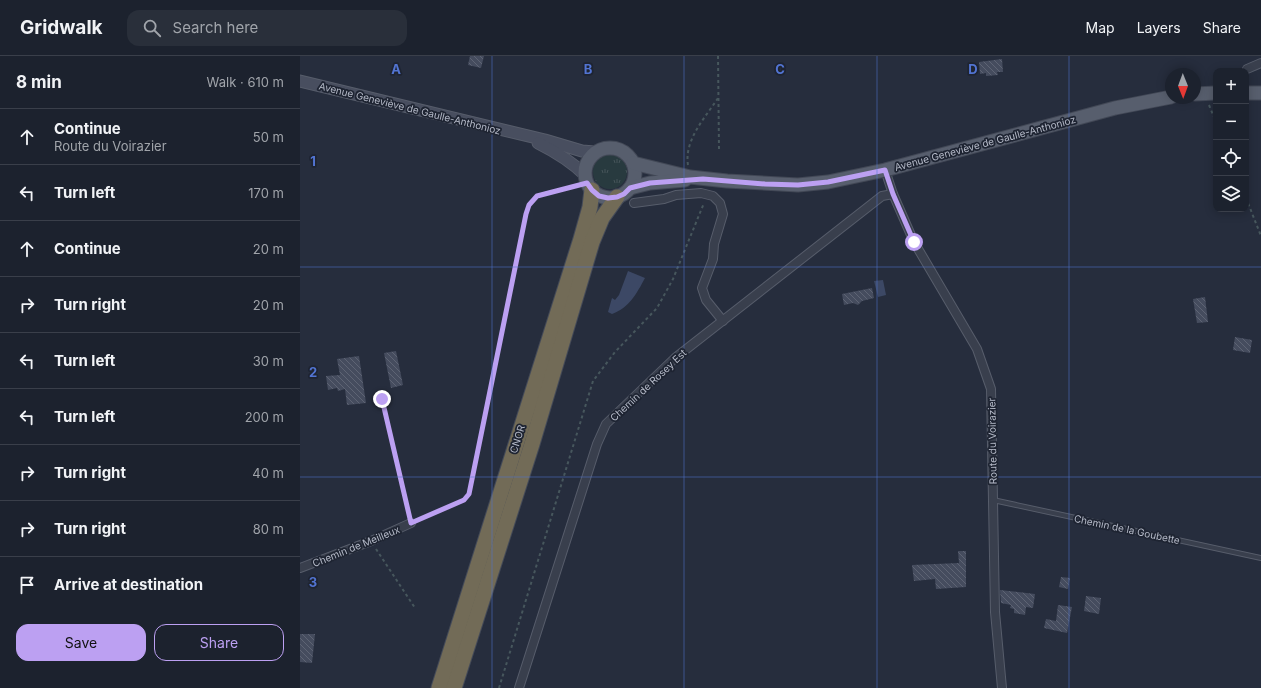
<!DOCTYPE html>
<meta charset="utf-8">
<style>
:root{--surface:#1c222e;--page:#292f3a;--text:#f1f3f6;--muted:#a0a4aa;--line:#3a3f4a;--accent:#bca0f2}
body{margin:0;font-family:Inter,sans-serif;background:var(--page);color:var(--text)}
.controls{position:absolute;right:12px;top:12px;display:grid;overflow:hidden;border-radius:8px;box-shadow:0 2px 10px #0003}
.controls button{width:36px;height:36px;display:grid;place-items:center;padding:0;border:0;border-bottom:1px solid var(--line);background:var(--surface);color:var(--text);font:20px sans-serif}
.compass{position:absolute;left:865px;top:12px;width:36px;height:36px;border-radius:50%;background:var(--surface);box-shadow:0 2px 10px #0003;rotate:179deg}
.stop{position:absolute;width:12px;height:12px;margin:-9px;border:3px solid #bca0f2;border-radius:50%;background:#fff}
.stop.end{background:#bca0f2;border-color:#fff;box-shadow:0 1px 4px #0008}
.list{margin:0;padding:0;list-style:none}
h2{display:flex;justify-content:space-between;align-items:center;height:52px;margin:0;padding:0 16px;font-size:17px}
h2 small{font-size:13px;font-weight:400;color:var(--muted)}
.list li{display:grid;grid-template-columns:26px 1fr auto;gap:12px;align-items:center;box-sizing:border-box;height:56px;padding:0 16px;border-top:1px solid var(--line)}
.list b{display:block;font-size:15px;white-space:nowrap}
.list p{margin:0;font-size:13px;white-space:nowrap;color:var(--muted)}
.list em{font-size:13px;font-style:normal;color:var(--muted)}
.actions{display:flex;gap:8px;padding:12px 16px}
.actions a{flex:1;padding:9px 0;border:1px solid var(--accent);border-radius:12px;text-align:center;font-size:14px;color:var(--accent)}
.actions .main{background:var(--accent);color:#111}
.icon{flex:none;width:22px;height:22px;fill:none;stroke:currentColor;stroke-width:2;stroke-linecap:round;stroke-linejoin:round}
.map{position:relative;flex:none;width:961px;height:632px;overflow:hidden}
header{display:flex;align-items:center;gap:24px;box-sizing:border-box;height:56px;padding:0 20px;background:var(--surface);border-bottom:1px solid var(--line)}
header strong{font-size:19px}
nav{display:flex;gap:22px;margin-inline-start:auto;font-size:14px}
.search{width:280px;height:36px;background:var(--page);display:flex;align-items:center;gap:10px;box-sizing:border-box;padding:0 14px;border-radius:12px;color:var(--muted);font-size:15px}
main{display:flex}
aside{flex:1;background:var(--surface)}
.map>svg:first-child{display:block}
.grass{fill:url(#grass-tufts)}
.water{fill:#3c4865}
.building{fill:url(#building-back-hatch)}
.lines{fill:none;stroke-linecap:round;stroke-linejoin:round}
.lane-casing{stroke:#575d6b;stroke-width:6}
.street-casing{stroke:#575d6b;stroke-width:10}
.secondary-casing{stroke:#575d6b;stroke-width:13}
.primary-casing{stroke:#424856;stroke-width:15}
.highway-casing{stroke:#444a58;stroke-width:17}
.path{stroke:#47575d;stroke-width:2;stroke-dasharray:3 3;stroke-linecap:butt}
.lane{stroke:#393f4d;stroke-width:4}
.street{stroke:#393f4d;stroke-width:8}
.secondary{stroke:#484e5f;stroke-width:11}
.primary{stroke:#575e6d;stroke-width:13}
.highway{stroke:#726b57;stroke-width:15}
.route{stroke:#bca0f2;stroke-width:5}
.grid{fill:none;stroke:#5274d2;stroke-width:1;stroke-opacity:0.55}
.labels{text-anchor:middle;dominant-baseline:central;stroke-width:3.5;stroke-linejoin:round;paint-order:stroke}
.street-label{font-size:10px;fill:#b5bac8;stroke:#1e2432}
.grid-label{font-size:13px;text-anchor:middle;font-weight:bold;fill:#5274d2;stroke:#1e2432;stroke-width:3.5;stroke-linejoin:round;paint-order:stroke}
</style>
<header>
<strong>Gridwalk</strong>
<div class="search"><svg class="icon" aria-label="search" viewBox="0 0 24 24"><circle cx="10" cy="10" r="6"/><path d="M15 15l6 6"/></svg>Search here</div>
<nav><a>Map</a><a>Layers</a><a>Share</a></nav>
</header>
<main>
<aside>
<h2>8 min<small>Walk · 610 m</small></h2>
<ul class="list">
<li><svg class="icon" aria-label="ahead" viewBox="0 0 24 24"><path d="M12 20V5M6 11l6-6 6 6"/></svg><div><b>Continue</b><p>Route du Voirazier</p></div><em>50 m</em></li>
<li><svg class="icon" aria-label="left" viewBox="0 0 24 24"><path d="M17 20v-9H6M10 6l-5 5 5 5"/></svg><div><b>Turn left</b></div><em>170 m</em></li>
<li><svg class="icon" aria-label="ahead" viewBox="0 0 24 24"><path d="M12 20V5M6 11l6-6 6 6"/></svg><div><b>Continue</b></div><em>20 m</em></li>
<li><svg class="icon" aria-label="right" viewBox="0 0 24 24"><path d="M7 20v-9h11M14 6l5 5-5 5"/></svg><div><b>Turn right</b></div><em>20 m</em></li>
<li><svg class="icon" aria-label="left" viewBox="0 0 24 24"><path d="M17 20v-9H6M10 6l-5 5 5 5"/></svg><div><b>Turn left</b></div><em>30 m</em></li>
<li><svg class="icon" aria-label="left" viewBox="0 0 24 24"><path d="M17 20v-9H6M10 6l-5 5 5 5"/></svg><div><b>Turn left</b></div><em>200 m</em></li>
<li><svg class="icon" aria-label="right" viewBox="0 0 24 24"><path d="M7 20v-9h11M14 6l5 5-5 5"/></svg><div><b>Turn right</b></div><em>40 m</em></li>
<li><svg class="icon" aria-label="right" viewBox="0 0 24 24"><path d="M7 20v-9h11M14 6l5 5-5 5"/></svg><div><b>Turn right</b></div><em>80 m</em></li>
<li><svg class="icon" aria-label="arrive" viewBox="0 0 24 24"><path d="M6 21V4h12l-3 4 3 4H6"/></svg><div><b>Arrive at destination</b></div></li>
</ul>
<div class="actions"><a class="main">Save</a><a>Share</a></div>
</aside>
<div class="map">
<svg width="961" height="632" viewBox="0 0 961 632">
<defs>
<pattern id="grass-tufts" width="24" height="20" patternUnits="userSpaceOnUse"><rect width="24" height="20" fill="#283a3f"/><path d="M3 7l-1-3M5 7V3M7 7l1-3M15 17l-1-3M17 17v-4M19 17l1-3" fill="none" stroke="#455459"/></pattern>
<pattern id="building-back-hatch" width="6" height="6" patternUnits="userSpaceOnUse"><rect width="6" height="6" fill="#454c5e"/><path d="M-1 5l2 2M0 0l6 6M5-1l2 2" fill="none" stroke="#5e6474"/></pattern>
</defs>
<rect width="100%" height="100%" fill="#262d3d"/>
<circle class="grass" cx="310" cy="116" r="17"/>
<g class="water">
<path d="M328,215l17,7c-8,15 -16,30 -33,36l-4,-2 4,-14 3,2 4,-5z"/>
<polygon points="583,224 586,239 578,241 574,225"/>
</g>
<g class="building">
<polygon points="170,0 184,0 181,12 168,9"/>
<polygon points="702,3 703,16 697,16 698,19 686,20 686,17 680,18 679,6"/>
<polygon points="572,232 574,242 562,245 558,249 553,247 544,249 542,238"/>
<polygon points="905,241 908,266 897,267 893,243"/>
<polygon points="935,281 952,284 950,297 933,294"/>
<polygon points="96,295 103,329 91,332 84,297"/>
<polygon points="59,300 66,347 47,349 45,333 38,335 37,332 28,334 26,320 40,319 37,303"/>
<polygon points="658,495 666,495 666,531 636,533 635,523 614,525 612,509 659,507"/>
<polygon points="761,521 770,522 768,533 759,531"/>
<polygon points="700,534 735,538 733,552 726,551 725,559 714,557 714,553 710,552 711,549 701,547"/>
<polygon points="786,540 801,542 799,558 784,555"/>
<polygon points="758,549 772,551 767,577 744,572 746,563 756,565"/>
<polygon points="0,578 15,578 12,607 0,606"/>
</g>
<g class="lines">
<g class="lane-casing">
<polyline id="lane" points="693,444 961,502"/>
</g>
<g class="street-casing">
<g id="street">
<polyline points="947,13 961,7"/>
<polyline points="585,114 593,138 614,186 677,293 691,333 695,556 702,632"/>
<polyline points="334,147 364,143 376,139 401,137 413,140 420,147 423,158 414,188 413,203 402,232 406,244 423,265"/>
<polyline points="0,512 71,485 111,467"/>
<polyline points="219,632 297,388 306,368 375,302 582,140 593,138"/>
</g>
</g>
<g class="secondary-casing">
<g id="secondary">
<polyline points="0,25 245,84 282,95 295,96"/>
<path d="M238,87c16,8 34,19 47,32"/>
</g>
</g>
<g class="primary-casing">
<g id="primary">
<polyline points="946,37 961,37"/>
<polyline points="895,38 916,37"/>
<circle cx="310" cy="117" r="25"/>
<polyline points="333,107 390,121 427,125 498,129 528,126 585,114 815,52 871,41"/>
<polyline points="330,132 350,127 385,124"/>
</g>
</g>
<g class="highway-casing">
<g id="highway">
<polyline points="139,632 281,183 290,151 292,134"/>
<polyline points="154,632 232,388 292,186 302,162 317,141"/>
</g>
</g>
<g class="path">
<polyline points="418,0 419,94"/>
<polyline points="909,49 916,66"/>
<path d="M388,109c-4,-25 17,-47 30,-67"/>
<polyline points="946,142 961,180"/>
<polyline points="82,343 109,459"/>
<polyline points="119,464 164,444 169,438 226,158 229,149 237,140 281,128"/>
<polyline points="76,493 115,552"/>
<polyline points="199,632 293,325 315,296 357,252 373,223 404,147"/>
</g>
<use href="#lane" class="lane"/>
<use href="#street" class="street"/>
<use href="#secondary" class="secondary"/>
<use href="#primary" class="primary"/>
<use href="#highway" class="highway"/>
</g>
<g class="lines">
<polyline class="route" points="82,343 111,467 164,444 169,438 226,158 229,149 237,140 287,127 292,134 299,140 308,142 317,141 324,138 330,132 350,127 403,123 465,128 498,129 528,126 585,114 593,138 614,186"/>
</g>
<path class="grid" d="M192,0v632M384,0v632M577,0v632M769,0v632M0,211h961M0,421h961"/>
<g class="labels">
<g class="street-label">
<text transform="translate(110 52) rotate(14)">Avenue Geneviève de Gaulle-Anthonioz</text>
<text transform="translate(685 87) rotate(-15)">Avenue Geneviève de Gaulle-Anthonioz</text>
<text transform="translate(348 329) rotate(-43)">Chemin de Rosey Est</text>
<text transform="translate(217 383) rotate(-73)">CNOR</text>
<text transform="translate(692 385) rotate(-91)">Route du Voirazier</text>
<text transform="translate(827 473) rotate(12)">Chemin de la Goubette</text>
<text transform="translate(56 490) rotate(-22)">Chemin de Meilleux</text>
</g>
</g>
<g class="grid-label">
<text x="96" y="18">A</text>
<text x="288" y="18">B</text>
<text x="480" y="18">C</text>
<text x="673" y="18">D</text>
<text x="13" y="110">1</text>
<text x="13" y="321">2</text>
<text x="13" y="531">3</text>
</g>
</svg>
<div class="controls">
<button>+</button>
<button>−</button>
<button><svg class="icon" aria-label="locate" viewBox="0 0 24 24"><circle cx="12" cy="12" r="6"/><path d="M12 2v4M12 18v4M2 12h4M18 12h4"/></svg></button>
<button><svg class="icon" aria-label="layers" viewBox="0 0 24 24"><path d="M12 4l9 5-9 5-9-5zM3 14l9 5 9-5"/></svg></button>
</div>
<svg class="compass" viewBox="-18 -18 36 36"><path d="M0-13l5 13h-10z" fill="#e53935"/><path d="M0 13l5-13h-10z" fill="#a0a4aa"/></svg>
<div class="stop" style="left:614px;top:186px"></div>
<div class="stop end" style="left:82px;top:343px"></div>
</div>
</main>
